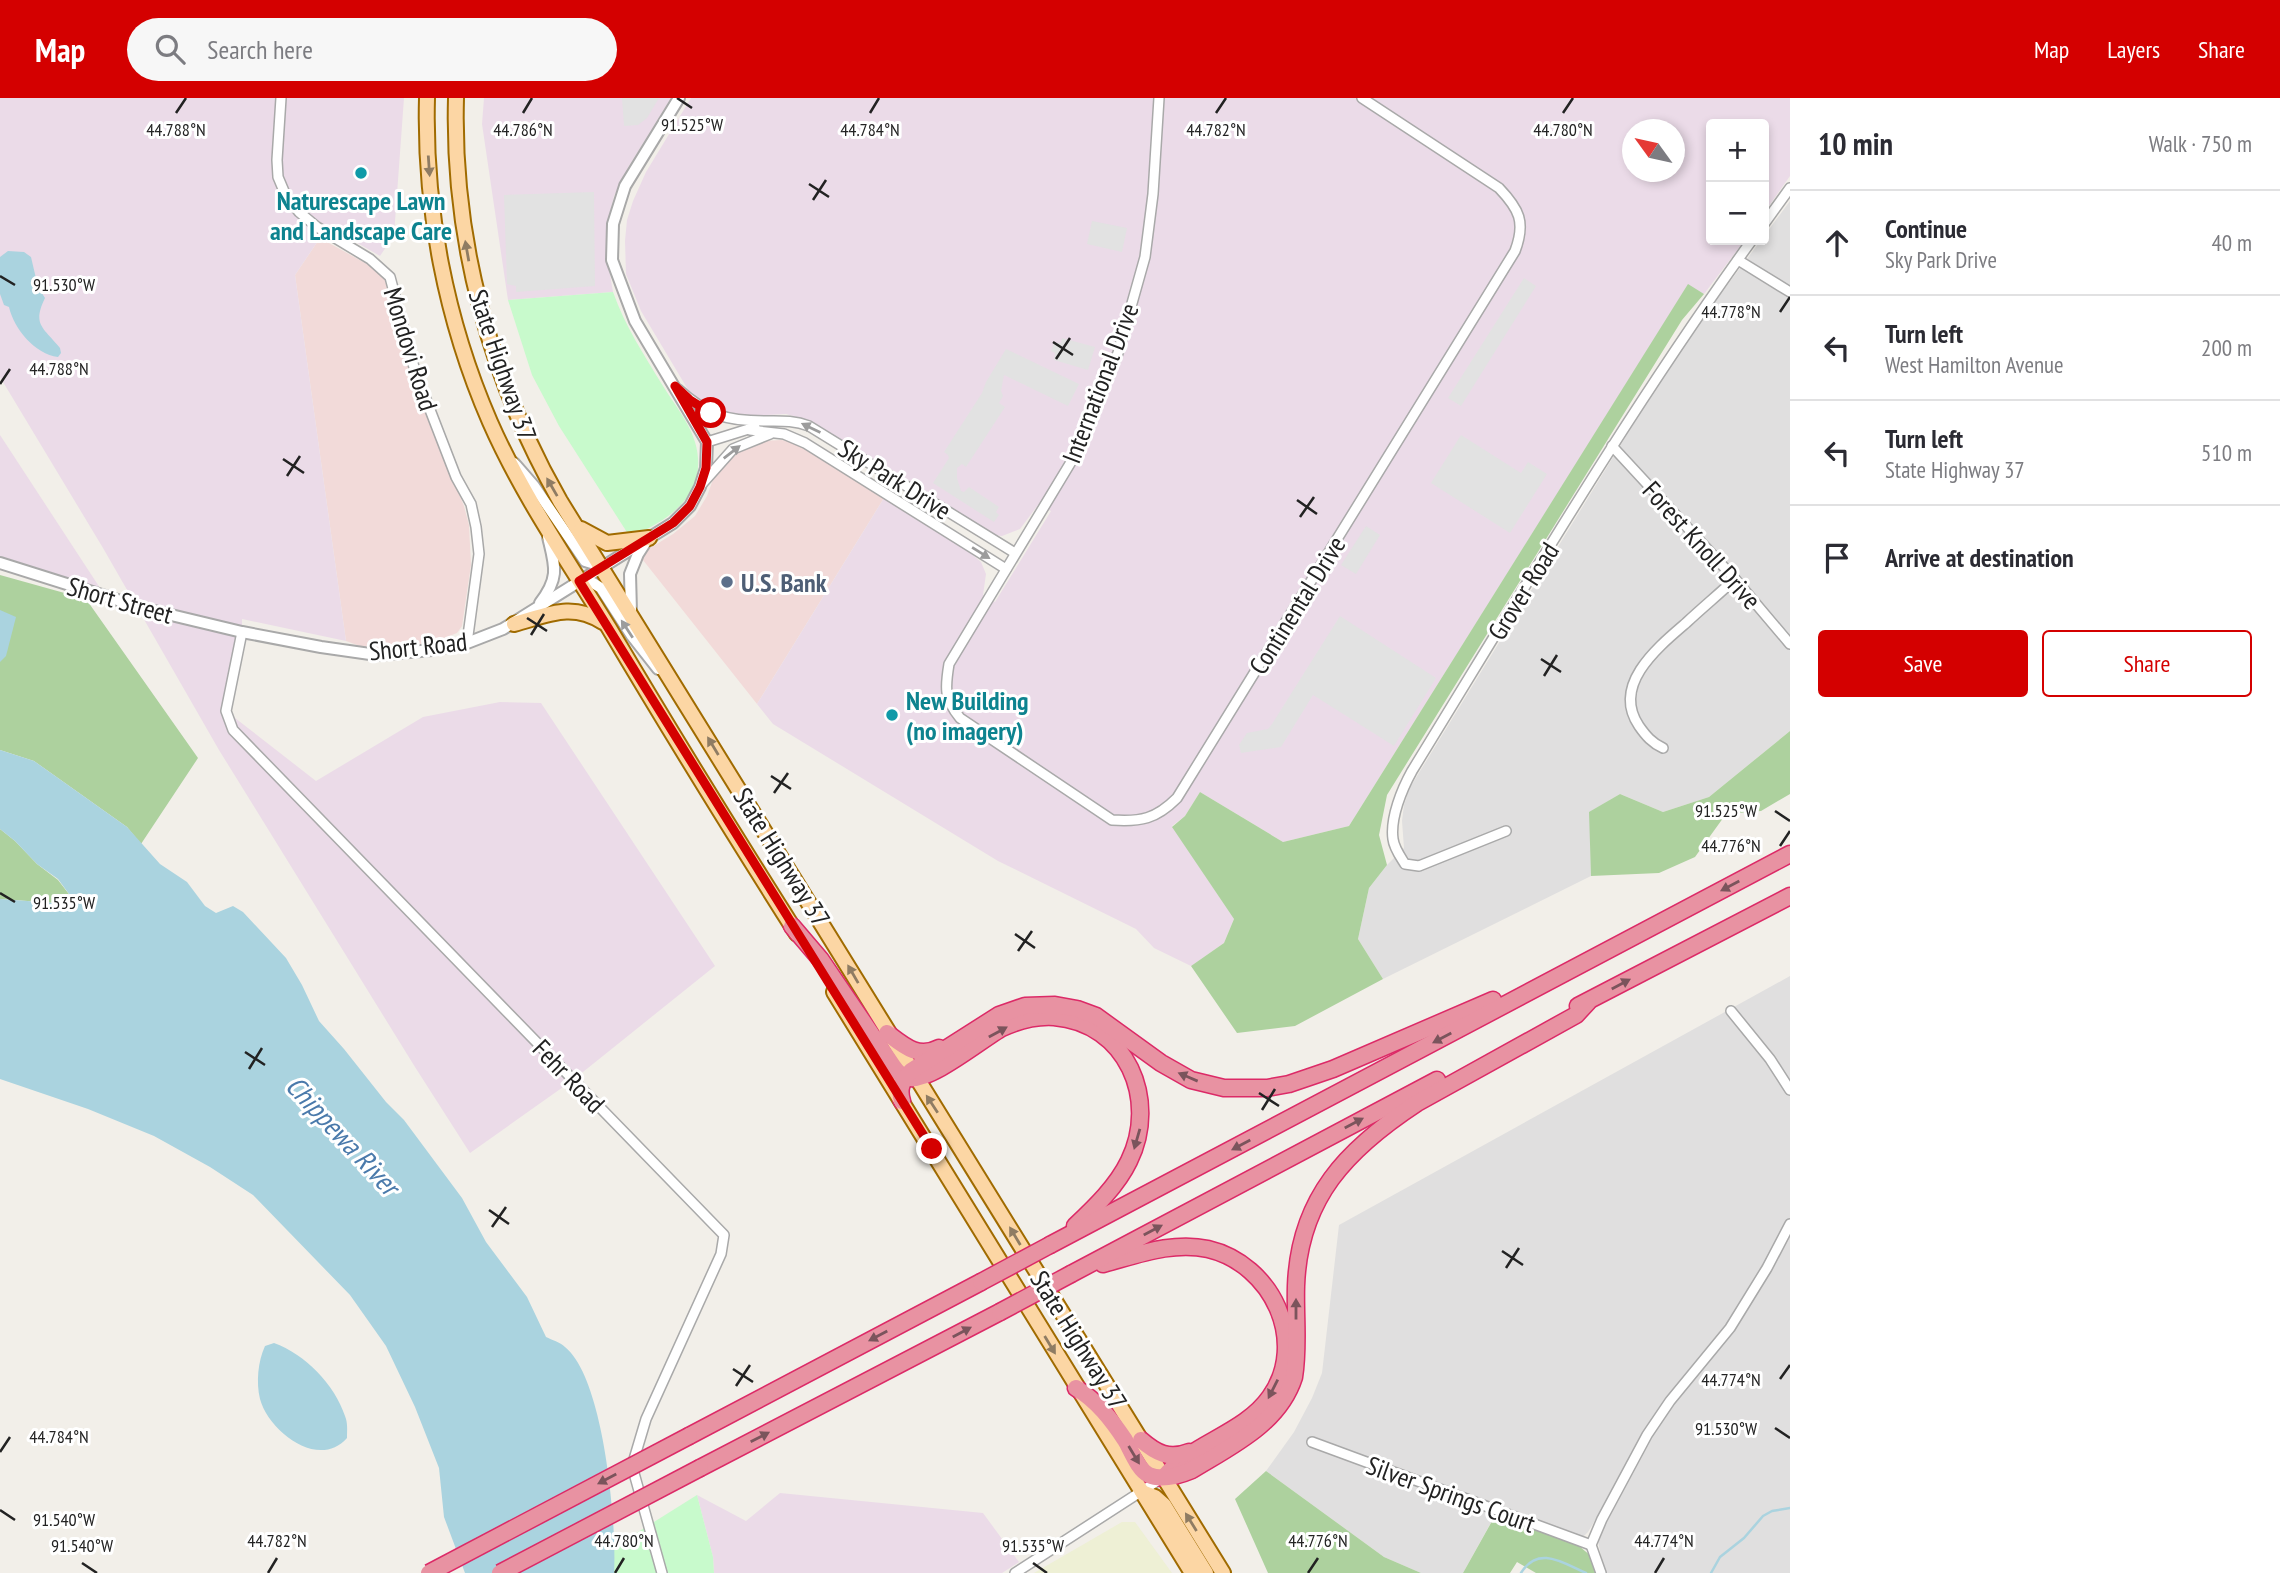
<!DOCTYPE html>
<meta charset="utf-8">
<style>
:root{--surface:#fff;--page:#f7f7f7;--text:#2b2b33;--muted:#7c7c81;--line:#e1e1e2;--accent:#d40000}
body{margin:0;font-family:"PT Sans Narrow",sans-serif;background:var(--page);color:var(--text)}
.controls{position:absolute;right:21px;top:21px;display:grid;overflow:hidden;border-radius:7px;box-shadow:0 4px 10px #0003}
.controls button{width:63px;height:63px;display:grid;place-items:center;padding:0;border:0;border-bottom:2px solid var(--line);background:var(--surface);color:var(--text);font:35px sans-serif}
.compass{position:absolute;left:1622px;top:21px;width:63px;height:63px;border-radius:50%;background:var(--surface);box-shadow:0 4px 10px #0003;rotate:303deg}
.stop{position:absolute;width:21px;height:21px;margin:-16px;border:5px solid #d40000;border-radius:50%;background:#fff}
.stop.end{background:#d40000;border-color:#fff;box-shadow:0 2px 7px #0008}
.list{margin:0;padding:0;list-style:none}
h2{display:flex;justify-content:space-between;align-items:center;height:91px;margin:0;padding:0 28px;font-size:30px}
h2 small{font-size:23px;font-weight:400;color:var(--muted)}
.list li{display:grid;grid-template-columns:46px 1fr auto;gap:21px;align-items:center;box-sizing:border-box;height:105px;padding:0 28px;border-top:2px solid var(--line)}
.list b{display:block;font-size:26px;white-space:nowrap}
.list p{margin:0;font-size:23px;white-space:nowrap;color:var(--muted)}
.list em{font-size:23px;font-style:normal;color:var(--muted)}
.actions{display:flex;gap:14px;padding:21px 28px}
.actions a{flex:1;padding:16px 0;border:2px solid var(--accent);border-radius:7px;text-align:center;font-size:24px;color:var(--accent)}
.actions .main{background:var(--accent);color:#fff}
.icon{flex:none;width:38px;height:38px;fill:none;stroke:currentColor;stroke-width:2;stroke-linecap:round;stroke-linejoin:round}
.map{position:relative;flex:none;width:1790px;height:1475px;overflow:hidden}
header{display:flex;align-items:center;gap:42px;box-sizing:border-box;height:98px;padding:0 35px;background:var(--accent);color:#fff}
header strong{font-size:33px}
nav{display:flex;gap:38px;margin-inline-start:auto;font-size:24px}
.search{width:490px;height:63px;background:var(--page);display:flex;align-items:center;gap:18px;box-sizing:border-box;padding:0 24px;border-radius:38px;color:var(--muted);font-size:26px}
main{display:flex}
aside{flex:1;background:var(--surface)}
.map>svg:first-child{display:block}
.residential{fill:#e0dfdf}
.commercial{fill:#f2dad9}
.industrial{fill:#ebdbe8;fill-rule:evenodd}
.farmland{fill:#eef0d5}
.forest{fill:#add19e}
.park{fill:#c8facc}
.parking{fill:#e2e2e2}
.water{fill:#aad3df}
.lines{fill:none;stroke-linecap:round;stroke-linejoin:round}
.stream{stroke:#aad3df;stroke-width:2.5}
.minor-casing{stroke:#a9a9a9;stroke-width:12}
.tertiary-casing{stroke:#a9a9a9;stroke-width:14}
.primary-casing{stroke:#a06b00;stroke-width:18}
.motorway-casing{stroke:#dc2a67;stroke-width:19}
.minor{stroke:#fff;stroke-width:9}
.tertiary{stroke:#fff;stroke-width:10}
.primary{stroke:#fcd6a4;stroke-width:14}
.motorway{stroke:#e892a2;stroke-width:16}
.motorway-bridge-casing{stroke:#dc2a67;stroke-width:19;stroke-linecap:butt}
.motorway-bridge{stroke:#e892a2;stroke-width:16}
.oneway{fill:#8f7c63}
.oneway2{fill:#9c9c9c}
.oneway3{fill:#7b545c}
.route{stroke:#d40000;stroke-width:9}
.ticks{fill:none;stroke:#222;stroke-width:2.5}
.culture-dot{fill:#0f9aa8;stroke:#fff;stroke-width:2.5}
.service-dot{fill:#5c6f8a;stroke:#fff;stroke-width:2.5}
.labels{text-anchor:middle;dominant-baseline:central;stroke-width:6;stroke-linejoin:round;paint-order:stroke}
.culture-label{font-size:26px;font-weight:bold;fill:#0d838f;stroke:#fff}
.street-label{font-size:26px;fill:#222;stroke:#fff}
.service-label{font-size:26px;font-weight:bold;fill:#4e5e75;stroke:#fff;text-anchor:start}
.water-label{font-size:28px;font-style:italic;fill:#4a7aab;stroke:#fff}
.ticks-label{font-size:18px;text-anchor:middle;fill:#222;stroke:#fff;stroke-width:6;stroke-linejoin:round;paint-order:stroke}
</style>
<header>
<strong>Map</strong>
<div class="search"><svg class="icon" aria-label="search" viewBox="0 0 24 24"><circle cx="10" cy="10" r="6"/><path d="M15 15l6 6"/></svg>Search here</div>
<nav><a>Map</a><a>Layers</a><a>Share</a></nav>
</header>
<main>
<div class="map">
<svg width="1790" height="1475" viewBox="0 0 1790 1475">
<rect width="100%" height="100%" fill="#f2efe9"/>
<g class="residential">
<polygon points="1790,103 1790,633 1709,699 1663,714 1620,696 1590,714 1591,778 1383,881 1358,841 1369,790 1387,767 1404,750 1402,723 1404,707 1409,691 1663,278 1684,245 1761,142 1764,142 1764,138"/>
<polygon points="1790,878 1790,1475 1605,1475 1598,1444 1598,1437 1612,1409 1605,1406 1588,1434 1584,1438 1578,1439 1499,1410 1463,1475 1421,1475 1384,1459 1266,1373 1294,1334 1312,1300 1322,1275 1339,1127"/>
</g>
<g class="commercial">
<polygon points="320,140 374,170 385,182 398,236 414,288 464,408 469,427 471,467 462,528 457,535 419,550 371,552 346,543 295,177"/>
<polygon points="782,342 795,345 884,400 757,606 639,457 673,436 695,418 707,398 715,376 726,361 744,349 762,343"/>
</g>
<g class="industrial">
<polygon points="0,0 404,0 394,137 380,158 328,128 295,177 346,543 242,521 242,534 226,613 316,683 423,619 500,604 541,605 715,868 573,982 470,1055 415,969 219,652 103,450 0,279"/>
<polygon points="484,0 671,0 629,68 614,98 606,133 607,159 613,194 508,202 482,26"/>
<path d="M691,0h1099v78l-26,37v-89h-53v116h34l-41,54 -16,-9 -339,541 -66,16 -83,-50 -15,24 -13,10 62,93 -10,24 -33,23 -37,-18 -18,-19 -138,-68 -225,-137 -16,-20 127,-206 84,53 13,11 5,12 -3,21 12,7 56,-91 -13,-6 -18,24 -18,7 -8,-1 -183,-114 -25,-7 -57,3 -28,-14 -11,-10 -49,-82 -15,-37 -1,-33 2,-21 6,-19 13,-29zM1632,32h42v42h-42z"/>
<polygon points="0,337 100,490 0,458"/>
<polygon points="780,1395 983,1415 1019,1464 1002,1475 714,1475 713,1459 697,1397 746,1423"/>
</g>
<polygon class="farmland" points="1122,1424 1135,1424 1172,1475 1034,1475"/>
<g class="forest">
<polygon points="1688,186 1704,196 1682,222 1387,697 1379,737 1387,767 1369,790 1358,841 1383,881 1295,928 1237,935 1191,868 1224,845 1234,821 1172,729 1185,718 1200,694 1283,744 1349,728"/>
<polygon points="0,477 86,501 198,660 141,746 127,729 34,663 0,652"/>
<polygon points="1790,633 1790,696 1761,713 1726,716 1695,759 1659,775 1591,778 1589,714 1620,696 1663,714 1709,699"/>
<polygon points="0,731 15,743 37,766 58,782 72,800 69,806 0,801"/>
<polygon points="1266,1373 1384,1459 1421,1475 1268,1475 1235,1401"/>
<polygon points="1496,1416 1579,1448 1591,1458 1598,1475 1536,1475 1517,1464 1510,1475 1463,1475"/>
</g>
<g class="park">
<path d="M613,194c12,34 31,63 50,94 11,18 26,36 32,56 15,51 -25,78 -65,95l-71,-111 -27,-51 -24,-75z"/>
<polygon points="697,1397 713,1459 714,1475 614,1475 614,1449"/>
</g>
<g class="parking">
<polygon points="622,0 659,0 647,20 638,27 624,28"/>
<polygon points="594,94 595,188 516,194 516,188 507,186 504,97"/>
<polygon points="1092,123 1127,130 1122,154 1087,146"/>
<polygon points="1524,180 1536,188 1461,308 1448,300"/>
<polygon points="1062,240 1095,249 1088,272 1054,262 1055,255 1051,253 1054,245 1061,245"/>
<polygon points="1006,251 1079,286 1068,308 1004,277 1001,293 1003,298 999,305 1005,309 966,369 962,366 957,370 957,380 961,393 964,394 969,389 999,409 996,414 999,417 994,424 933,385 949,360 948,357 944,354 982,295 986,284"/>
<polygon points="1461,337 1521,375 1528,364 1547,376 1510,435 1431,385"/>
<polygon points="1366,428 1380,437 1356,476 1341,467"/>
<polygon points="1340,518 1436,580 1394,648 1313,597 1281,649 1241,655 1239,647 1247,635 1268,631 1272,626"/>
</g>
<g class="water">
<path d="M8,153l16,1 7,5 7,30 7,11c-13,27 -2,29 15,50l1,5 -3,4c-23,-3 -44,-28 -49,-50l-5,-2 -4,-11v-37z"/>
<polygon points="0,512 16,519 6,558 0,564"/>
<path d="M0,652l34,11 93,66 33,37 27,18 18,24 11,7 17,-7 10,6 43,46 16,27 17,36 25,28 42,53 18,18 58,78 24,44 41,55 19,40c6,3 14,5 19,10 39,31 52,177 49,226h-149l-21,-56 -5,-49 -24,-61 -29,-61 -36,-51 -97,-100 -43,-28 -56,-31 -66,-27 -88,-30v-180l68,5 4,-6 -14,-19 -21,-15 -22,-23 -15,-12z"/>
<path d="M274,1245c31,11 61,42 71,73 3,7 2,15 2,22 -28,32 -78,-6 -87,-39 -4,-17 -2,-38 5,-53z"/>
</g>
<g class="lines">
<g class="stream">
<path d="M1521,1475c17,-28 42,-10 65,0"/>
<polyline points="1711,1475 1720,1459 1744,1440 1763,1418 1772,1413 1790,1410"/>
</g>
<g class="minor-casing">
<g id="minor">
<polyline points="281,0 277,62 278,79 286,98 299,114 317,129 370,161 390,179 415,273 456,379 471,406 476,429 479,456 467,545"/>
<path d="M1159,0l-6,96 -8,63 -27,96 -47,109 -122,202c-4,24 -5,34 11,54l152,102c29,2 44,-1 65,-22l338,-547c11,-29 4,-42 -16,-63l-137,-90"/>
<polyline points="1764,126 1790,90"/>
<polyline points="1738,162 1790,194"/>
<path d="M678,291c29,26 48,32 86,32 16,0 30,-1 45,5l206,127"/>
<polyline points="750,332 784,336 805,345 1006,471"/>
<polyline points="707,344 755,329"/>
<polyline points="1612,348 1735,481 1790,546"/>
<polyline points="701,387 733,351 770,336"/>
<polyline points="242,534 226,613 233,632 724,1137 721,1156 646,1321 632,1368 662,1475"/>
<path d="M1663,650c-11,-5 -17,-12 -24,-22 -28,-41 19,-79 47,-103 16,-15 33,-29 49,-44"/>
<path d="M1506,733l-87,35 -14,-2c-5,-8 -11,-16 -12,-25 -3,-21 9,-50 19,-68 110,-179 217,-361 340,-531"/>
<polyline points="1731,913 1770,961 1790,992"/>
<polyline points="1312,1344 1591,1447"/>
<polyline points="1015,1475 1162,1380"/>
<polyline points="1601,1475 1591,1447 1602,1421 1647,1337 1670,1303 1730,1230 1767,1170 1790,1126"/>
</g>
</g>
<g class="tertiary-casing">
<g id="tertiary">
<polyline points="514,365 534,388 585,463 601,468"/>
<polyline points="0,465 146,511 242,534 321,549 377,557 432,552 467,545 503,531 673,425 690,408 700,389 706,370 707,344 635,223 612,162 613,126 625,88 679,0"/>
<polyline points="579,483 593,485 601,490 632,538 658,571"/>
<path d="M540,505c20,-26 15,-37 8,-66"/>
<polyline points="631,514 630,476 638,456 647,442"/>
</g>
</g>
<g class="primary-casing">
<g id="primary">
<path d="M427,0c-3,110 19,223 63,324 32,73 78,139 119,206 61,103 124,205 188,306"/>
<path d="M456,0c-4,142 34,280 104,403l663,1072"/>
<polyline points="581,431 607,445 649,440"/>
<path d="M514,526c34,-9 57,-22 89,-2"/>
<polyline points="834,894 1192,1475"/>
<polyline points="1142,1394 1155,1399 1164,1407 1206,1475"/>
</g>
</g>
<g class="motorway-casing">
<g id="motorway">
<path d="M792,828l29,34 72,106c4,6 9,11 16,12 21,4 73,-39 93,-50 15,-7 35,-12 52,-11 73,6 105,83 75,144 -12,25 -34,46 -54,65"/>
<polyline points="1578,908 1790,798"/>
<path d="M887,935c17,13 31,26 52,15"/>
<path d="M902,1003c-4,-13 0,-20 9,-30l88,-56 26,-9 30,-1 22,4 19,7 65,47 30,17 33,8h43l22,-4 44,-15 160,-69"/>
<polyline points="1050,1147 1790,756"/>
<path d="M1103,1166c34,-9 70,-23 105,-15 64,15 101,93 62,148 -26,37 -78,46 -106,80"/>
<polyline points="1071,1176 1437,982"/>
<path d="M1076,1290c21,13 35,31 49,52 6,10 13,30 24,35 13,6 31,0 43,-5 39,-24 87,-46 102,-93 5,-30 1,-61 2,-91 3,-88 51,-137 121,-183l159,-88 12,-13"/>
<polyline points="689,1338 981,1184"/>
<path d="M1141,1342c15,13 28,20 48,12"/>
<polyline points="700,1370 1000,1214"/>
</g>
</g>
<use href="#minor" class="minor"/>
<use href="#tertiary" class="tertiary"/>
<use href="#primary" class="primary"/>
<use href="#motorway" class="motorway"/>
<g class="motorway-bridge-casing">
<g id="motorway-bridge">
<polyline points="981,1184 1050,1147"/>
<polyline points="1000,1214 1071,1176"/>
<polyline points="429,1475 689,1338"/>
<polyline points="500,1475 700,1370"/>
</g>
</g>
<use href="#motorway-bridge" class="motorway-bridge"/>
</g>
<defs><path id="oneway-solid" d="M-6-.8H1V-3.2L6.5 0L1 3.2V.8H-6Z" transform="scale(1.75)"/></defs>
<g class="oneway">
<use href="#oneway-solid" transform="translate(429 68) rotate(86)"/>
<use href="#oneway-solid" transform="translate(467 153) rotate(-100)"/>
<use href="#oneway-solid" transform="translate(552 389) rotate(-120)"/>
<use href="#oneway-solid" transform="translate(713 648) rotate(-121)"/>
<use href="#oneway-solid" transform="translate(853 876) rotate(-120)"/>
<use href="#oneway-solid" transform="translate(932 1006) rotate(-123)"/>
<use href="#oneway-solid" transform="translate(1015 1138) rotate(-121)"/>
<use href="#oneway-solid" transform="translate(1050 1247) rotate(59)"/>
<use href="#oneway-solid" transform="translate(1191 1424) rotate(-122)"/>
</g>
<g class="oneway2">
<use href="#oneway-solid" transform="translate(811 330) rotate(-154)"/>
<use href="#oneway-solid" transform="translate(732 354) rotate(-38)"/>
<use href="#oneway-solid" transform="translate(981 455) rotate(32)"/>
<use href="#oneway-solid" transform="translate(627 531) rotate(-123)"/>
</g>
<g class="oneway3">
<use href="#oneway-solid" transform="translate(1730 788) rotate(152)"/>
<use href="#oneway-solid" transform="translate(1621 886) rotate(-28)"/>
<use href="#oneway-solid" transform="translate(998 934) rotate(-29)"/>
<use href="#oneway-solid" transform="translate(1442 940) rotate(152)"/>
<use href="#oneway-solid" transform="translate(1188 979) rotate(-157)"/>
<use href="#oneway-solid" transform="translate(1354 1025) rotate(-28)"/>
<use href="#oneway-solid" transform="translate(1137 1041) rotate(106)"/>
<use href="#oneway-solid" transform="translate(1241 1047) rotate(152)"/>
<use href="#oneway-solid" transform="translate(1153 1132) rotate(-28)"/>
<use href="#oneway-solid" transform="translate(1296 1211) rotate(-90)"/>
<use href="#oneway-solid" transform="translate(962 1234) rotate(-28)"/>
<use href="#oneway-solid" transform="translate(878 1238) rotate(152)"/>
<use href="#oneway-solid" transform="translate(1273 1291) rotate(117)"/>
<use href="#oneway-solid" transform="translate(760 1339) rotate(-27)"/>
<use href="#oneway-solid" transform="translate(1134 1357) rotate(59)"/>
<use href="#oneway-solid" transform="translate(607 1381) rotate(152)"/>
</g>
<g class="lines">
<polyline class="route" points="711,315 690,302 675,288 707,344 706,370 700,389 690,408 673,425 579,483 932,1051"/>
</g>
<path class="ticks" d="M677,0l15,10M176,15l10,-15M523,15l9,-15M870,15l9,-15M1216,15l10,-15M1563,15l10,-15M809,86l20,13M813,102l13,-20M0,178l15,9M1780,214l10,-15M1053,244l20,13M1056,261l14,-21M0,286l10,-15M283,361l21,14M287,378l13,-20M1297,402l20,14M1300,419l14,-20M527,520l20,13M531,537l13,-21M1541,561l20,13M1544,578l13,-21M771,678l20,13M774,695l14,-20M1775,713l15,10M1780,748l10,-15M0,795l15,9M1015,836l20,14M1018,853l14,-20M245,954l20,13M249,971l13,-21M1259,995l20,13M1262,1012l13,-21M489,1112l20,14M492,1129l14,-20M1502,1153l21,14M1506,1170l13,-20M733,1271l20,13M1780,1281l10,-14M736,1288l14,-21M1775,1330l15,10M0,1354l10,-15M0,1412l15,10M82,1465l15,10M1033,1465l14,10M268,1475l9,-15M615,1475l9,-15M1308,1475l10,-15M1655,1475l9,-15"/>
<g class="culture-dot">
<circle cx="361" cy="75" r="7"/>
<circle cx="892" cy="617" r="7"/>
</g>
<circle class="service-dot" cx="727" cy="484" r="7"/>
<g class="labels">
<g class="culture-label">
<text x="361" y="102">Naturescape Lawn<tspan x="361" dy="30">and Landscape Care</tspan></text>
<text x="906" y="602" text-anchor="start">New Building<tspan x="906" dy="30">(no imagery)</tspan></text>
</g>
<g class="street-label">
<text transform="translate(411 251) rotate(73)">Mondovi Road</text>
<text transform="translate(503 267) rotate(71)">State Highway 37</text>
<text transform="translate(1100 285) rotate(-69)">International Drive</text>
<text transform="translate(895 381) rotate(32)">Sky Park Drive</text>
<text transform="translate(1702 447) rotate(48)">Forest Knoll Drive</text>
<text transform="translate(1523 493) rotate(-58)">Grover Road</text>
<text transform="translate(120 502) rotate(16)">Short Street</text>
<text transform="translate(1297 507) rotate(-58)">Continental Drive</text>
<text transform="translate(418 548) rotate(-6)">Short Road</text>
<text transform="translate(782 759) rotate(58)">State Highway 37</text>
<text transform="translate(569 978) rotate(46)">Fehr Road</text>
<text transform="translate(1079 1242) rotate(58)">State Highway 37</text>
<text transform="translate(1451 1396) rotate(20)">Silver Springs Court</text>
</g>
<g class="service-label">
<text x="741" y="484">U.S. Bank</text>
</g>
<g class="water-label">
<text transform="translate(343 1037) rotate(47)">Chippewa River</text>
</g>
</g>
<g class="ticks-label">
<text x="692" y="33">91.525°W</text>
<text x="176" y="38">44.788°N</text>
<text x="523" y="38">44.786°N</text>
<text x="870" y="38">44.784°N</text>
<text x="1216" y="38">44.782°N</text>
<text x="1563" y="38">44.780°N</text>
<text x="64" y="193">91.530°W</text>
<text x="1731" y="220">44.778°N</text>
<text x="59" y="277">44.788°N</text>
<text x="1726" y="719">91.525°W</text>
<text x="1731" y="754">44.776°N</text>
<text x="64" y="811">91.535°W</text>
<text x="1731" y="1288">44.774°N</text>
<text x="1726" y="1337">91.530°W</text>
<text x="59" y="1345">44.784°N</text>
<text x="64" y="1428">91.540°W</text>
<text x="277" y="1449">44.782°N</text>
<text x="624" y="1449">44.780°N</text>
<text x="1318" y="1449">44.776°N</text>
<text x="1664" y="1449">44.774°N</text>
<text x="82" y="1454">91.540°W</text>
<text x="1033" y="1454">91.535°W</text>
</g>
</svg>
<div class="controls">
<button>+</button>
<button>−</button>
</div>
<svg class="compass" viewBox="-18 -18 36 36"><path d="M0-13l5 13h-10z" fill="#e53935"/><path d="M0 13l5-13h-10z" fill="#7c7c81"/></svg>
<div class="stop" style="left:711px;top:315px"></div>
<div class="stop end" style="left:932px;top:1051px"></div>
</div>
<aside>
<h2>10 min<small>Walk · 750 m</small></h2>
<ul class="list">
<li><svg class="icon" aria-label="ahead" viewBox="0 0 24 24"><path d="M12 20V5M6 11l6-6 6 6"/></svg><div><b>Continue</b><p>Sky Park Drive</p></div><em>40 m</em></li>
<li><svg class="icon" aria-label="left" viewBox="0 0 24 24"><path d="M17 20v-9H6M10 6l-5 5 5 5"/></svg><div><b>Turn left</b><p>West Hamilton Avenue</p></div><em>200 m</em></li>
<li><svg class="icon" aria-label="left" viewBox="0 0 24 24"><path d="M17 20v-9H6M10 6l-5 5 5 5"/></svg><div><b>Turn left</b><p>State Highway 37</p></div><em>510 m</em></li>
<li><svg class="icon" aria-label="arrive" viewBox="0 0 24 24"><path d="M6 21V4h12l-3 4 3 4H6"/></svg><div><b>Arrive at destination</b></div></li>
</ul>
<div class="actions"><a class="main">Save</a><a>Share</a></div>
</aside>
</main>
